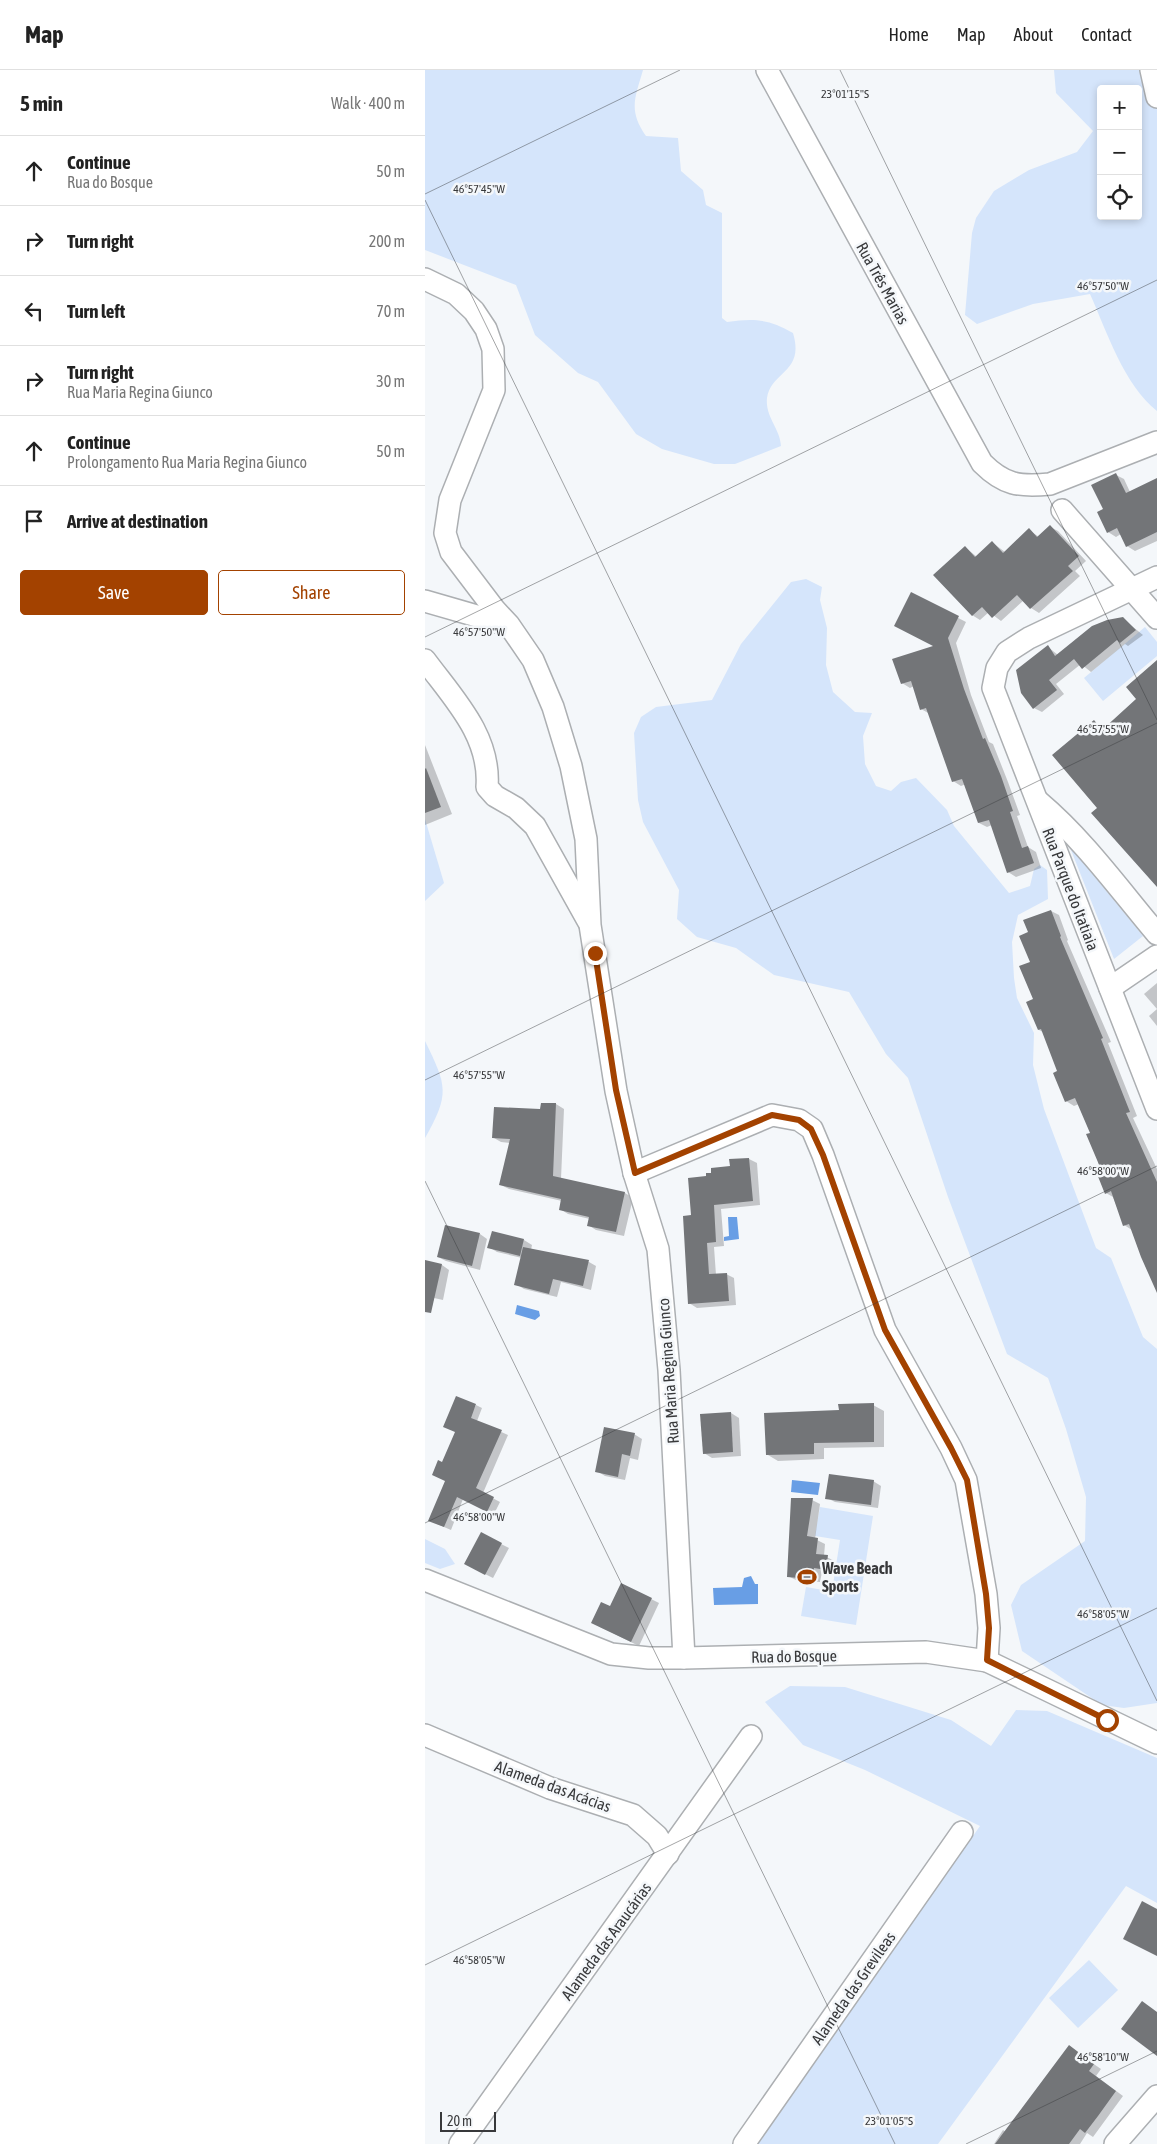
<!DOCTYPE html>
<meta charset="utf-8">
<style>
:root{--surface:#fff;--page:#f6f6f6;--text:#222;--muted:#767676;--line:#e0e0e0;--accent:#a34200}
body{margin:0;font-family:"Asap Condensed",sans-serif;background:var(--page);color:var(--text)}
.controls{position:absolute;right:15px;top:15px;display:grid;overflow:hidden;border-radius:5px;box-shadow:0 2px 8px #0003}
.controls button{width:45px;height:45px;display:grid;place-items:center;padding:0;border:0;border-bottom:1px solid var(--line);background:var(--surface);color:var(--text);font:25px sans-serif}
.scale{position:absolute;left:15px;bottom:12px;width:56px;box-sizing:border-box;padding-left:5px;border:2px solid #38393b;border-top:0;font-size:14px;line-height:18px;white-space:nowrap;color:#38393b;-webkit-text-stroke:4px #f4f7fa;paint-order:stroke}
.stop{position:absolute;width:15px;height:15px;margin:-11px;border:4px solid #a34200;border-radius:50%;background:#fff}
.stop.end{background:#a34200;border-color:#fff;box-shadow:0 1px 5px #0008}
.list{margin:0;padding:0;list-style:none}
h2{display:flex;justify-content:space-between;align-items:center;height:65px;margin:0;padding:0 20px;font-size:21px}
h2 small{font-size:16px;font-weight:400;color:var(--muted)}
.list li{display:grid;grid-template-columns:32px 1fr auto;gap:15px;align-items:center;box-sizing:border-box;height:70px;padding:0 20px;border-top:1px solid var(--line)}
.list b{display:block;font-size:19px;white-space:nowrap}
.list p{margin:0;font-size:16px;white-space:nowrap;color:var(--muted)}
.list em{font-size:16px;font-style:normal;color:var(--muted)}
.actions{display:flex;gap:10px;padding:15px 20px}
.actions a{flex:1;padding:11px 0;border:1px solid var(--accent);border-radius:5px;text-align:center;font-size:18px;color:var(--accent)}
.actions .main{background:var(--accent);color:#fff}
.icon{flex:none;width:28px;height:28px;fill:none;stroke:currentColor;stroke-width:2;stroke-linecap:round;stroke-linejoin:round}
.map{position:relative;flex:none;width:732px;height:2074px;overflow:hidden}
header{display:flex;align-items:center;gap:30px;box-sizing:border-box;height:70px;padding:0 25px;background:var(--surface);border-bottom:1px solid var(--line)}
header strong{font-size:24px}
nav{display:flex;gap:28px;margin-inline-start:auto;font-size:18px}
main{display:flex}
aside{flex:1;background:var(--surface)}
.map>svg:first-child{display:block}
.green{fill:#d5e5fb;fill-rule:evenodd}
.water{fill:#689ee5}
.shadow{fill:#0003}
.building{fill:#737578}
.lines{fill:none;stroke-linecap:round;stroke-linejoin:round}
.minor-casing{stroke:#acafb2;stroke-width:24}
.minor{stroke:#fff;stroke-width:21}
.route{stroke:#a34200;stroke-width:6}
.ticks{fill:none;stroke:#38393b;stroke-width:1;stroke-opacity:0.45}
.labels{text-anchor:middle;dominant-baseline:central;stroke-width:5;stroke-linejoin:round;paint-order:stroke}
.street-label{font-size:16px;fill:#38393b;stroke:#f4f7fa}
.poi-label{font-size:16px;font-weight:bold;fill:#38393b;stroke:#f4f7fa;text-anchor:start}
.ticks-label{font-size:12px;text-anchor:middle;fill:#38393b;stroke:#f4f7fa;stroke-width:5;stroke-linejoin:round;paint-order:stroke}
</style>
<header>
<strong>Map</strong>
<nav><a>Home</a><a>Map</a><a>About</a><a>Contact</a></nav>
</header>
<main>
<aside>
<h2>5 min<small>Walk · 400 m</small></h2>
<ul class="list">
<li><svg class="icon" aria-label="ahead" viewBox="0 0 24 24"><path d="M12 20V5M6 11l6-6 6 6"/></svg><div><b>Continue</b><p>Rua do Bosque</p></div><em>50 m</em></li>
<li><svg class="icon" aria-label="right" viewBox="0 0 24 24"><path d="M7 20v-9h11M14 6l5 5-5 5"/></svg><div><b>Turn right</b></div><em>200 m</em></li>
<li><svg class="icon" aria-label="left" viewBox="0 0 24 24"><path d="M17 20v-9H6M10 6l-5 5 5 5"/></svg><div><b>Turn left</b></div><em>70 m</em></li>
<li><svg class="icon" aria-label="right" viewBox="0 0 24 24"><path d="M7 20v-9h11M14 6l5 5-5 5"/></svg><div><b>Turn right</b><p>Rua Maria Regina Giunco</p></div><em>30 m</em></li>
<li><svg class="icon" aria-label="ahead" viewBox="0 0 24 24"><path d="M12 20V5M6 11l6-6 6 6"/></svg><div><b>Continue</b><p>Prolongamento Rua Maria Regina Giunco</p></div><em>50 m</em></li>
<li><svg class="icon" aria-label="arrive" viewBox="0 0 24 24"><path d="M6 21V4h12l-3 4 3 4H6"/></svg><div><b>Arrive at destination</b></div></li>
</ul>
<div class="actions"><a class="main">Save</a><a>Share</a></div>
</aside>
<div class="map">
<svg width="732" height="2074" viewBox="0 0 732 2074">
<rect width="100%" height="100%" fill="#f4f7fa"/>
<g class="green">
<path d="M0,0h218c-8,28 -15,40 3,66l32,2 3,33 22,19 3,15 16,8v105l5,4c27,-4 42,-3 66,11 12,40 -22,38 -26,65 -2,19 13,30 14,48l-46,18h-21l-52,-15 -26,-15 -38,-52 -20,-9 -43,-38 -19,-50 -91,-35z"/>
<path d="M629,0h103v341c-33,-26 -50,-79 -67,-117l-57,10 -56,20 -12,-9 7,-82 4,-15 18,-27 35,-21 48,-18 16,-21 -37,-38zM676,19h37v127h-37z"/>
<polygon points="381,509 397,517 395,530 402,558 401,595 408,622 430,642 447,643 438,666 440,694 451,716 466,721 476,712 491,708 522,740 529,756 584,823 605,816 609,799 615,795 622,800 623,829 593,845 587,872 589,908 592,928 609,963 608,995 619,1039 671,1178 686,1188 718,1267 732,1279 732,1633 699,1638 677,1635 597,1581 586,1535 596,1515 660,1471 661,1427 641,1359 623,1308 582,1284 523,1127 483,1008 461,984 424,922 349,905 311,878 272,867 252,849 254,820 218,752 213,730 209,663 216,647 231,637 287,630 316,574 366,512"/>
<polygon points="720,557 732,572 732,586 678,631 659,608"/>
<polygon points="0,749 19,813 0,831"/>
<polygon points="644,775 718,866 689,889"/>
<path d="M0,971c22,45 25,53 0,97z"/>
<polygon points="395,1437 448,1446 431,1555 376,1546 381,1517 427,1525 407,1521 415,1470 390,1466"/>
<polygon points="0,1469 20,1479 30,1494 15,1499 0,1493"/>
<polygon points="365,1616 420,1617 526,1650 566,1676 591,1640 622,1641 732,1688 732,1833 701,1816 513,2074 333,2074 555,1756 440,1700 378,1675 340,1632"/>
<polygon points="664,1890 693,1920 653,1958 624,1928"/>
</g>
<g class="water">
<polygon points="303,1147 312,1147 314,1169 299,1171 299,1167 304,1166"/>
<polygon points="92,1235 114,1241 115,1246 110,1250 90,1244"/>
<polygon points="367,1410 395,1413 393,1425 366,1422"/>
<polygon points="326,1506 330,1514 333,1514 333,1534 289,1535 288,1518 317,1517 319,1508"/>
</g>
<g class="shadow">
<polygon points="691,405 699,409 705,422 732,410 732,471 710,481 702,476 696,464 691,467 683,462 680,439"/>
<polygon points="625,457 633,461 661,491 650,501 655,506 614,543 606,538 599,530 576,551 564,542 555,550 547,545 540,477 552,487 568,473 580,482 604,460 614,467"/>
<polygon points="487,524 541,552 531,573 546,625 564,672 568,674 583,712 595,745 592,746 603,777 611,782 616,798 591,807 583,802 567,755 562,757 554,753 541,714 536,716 528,711 505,644 496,639 489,616 485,618 477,613 510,576"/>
<polygon points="698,549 718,565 703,576 700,574 666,602 656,594 631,614 639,624 617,642 609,638 623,577 633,585"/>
<polygon points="0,675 27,744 0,755"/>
<polygon points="626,841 634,845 643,870 642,871 686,972 683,973 712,1046 708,1048 732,1099 732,1221 707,1160 699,1155 688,1127 681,1123 666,1063 654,1034 649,1036 641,1031 634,1002 618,962 614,960 605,863"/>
<polygon points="732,913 732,939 719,924"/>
<polygon points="732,939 732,956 724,946"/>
<polygon points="117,1034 131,1034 139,1039 136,1109 200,1123 208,1128 199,1166 171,1160 163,1155 165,1149 143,1144 135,1139 137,1131 84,1119 76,1115 85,1073 76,1072 69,1068 116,1041"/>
<polygon points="324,1089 332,1093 335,1135 296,1139 299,1176 289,1177 291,1205 301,1204 309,1208 311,1235 272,1238 264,1233 268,1146 282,1107"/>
<polygon points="67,1163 99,1170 107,1175 106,1180 164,1192 171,1196 166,1220 136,1212 132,1227 99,1219 91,1214 97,1188 72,1182 64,1177"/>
<polygon points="55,1164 62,1169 55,1200 21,1191 13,1187"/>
<polygon points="0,1192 17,1195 24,1200 18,1230 0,1226"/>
<polygon points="51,1335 57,1338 52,1351 83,1365 58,1423 75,1432 69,1444 38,1429 26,1460 12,1454 21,1411 18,1393"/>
<polygon points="448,1335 459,1341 459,1377 399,1378 399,1389 353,1391 343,1385 415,1341"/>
<polygon points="306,1343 314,1348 316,1386 287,1388 279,1383"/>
<polygon points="209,1364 217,1369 213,1390 205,1388 200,1410 180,1406 172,1401"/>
<polygon points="448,1411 456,1416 453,1438 410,1432 402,1428"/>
<polygon points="387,1430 395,1434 390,1469 400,1474 399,1486 410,1491 408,1503 397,1502 395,1512 371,1510 363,1506"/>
<polygon points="76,1474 84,1478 68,1508 48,1498"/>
<polygon points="226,1529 234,1533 214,1576 175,1557"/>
<polygon points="644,1977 676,1999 671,2006 698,2026 668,2067 662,2063 655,2074 569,2074 578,2060 581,2062"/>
</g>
<g class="building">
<polygon points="691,403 701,423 732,408 732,462 701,477 692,458 682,463 672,442 678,439 666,415"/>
<polygon points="625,455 654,486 643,496 648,501 605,539 592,525 567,548 557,537 547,546 508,505 540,476 550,487 567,471 578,483 604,458 612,467"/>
<polygon points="486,522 534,546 523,568 539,619 558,669 560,668 576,706 588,741 585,742 597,778 603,776 609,793 582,803 564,750 553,753 537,709 527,712 501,638 495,640 486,611 476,614 467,589 508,576 469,556"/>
<polygon points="698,547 711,560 695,573 692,570 657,599 649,589 624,610 632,620 608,639 596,623 591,600 623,575 630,586 667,556 682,550"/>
<polygon points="732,590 732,817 666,743 672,738 627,685 669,650 677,660 711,629 701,617"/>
<polygon points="1,698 16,737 0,743 0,699"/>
<polygon points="626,840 636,866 635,867 678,968 676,969 705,1042 701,1043 732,1112 732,1223 716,1187 704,1154 698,1156 686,1121 680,1124 670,1099 675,1097 661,1064 665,1063 650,1028 640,1032 628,1003 632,1001 616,959 613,960 601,932 608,929 594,896 605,892 594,866 603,862 598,850"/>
<polygon points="116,1033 131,1033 128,1106 200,1122 191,1162 162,1156 164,1147 134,1140 136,1129 74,1115 85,1069 67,1068 69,1037 115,1039"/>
<polygon points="324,1088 328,1131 289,1135 291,1172 282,1173 284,1204 302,1203 304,1231 263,1234 258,1146 266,1145 263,1108 281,1106 281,1103 286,1103 286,1098 305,1096 304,1089"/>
<polygon points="20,1155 55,1163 47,1196 12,1187"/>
<polygon points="67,1161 99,1169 95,1186 62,1178"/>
<polygon points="98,1177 164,1190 158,1216 128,1209 124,1224 89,1215"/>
<polygon points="0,1190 17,1194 6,1243 0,1242"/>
<polygon points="31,1326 51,1334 46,1348 77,1360 51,1418 69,1427 62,1442 32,1427 19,1457 3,1451 20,1411 7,1405 13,1390 17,1392 30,1362 18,1357"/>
<polygon points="449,1333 449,1372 389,1373 389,1384 341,1385 339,1343 414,1340 413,1334"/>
<polygon points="306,1342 308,1382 278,1384 275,1344"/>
<polygon points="179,1357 210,1363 205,1386 197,1384 193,1407 170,1402"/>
<polygon points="404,1404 449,1410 446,1435 400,1429"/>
<polygon points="366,1428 388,1428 382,1466 393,1468 391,1484 403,1485 401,1500 389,1498 388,1509 362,1507"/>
<polygon points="56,1462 77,1473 60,1505 39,1494"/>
<polygon points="196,1513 227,1528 206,1572 166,1553 176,1532 185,1536"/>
<polygon points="717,1831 732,1839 732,1886 698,1869"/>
<polygon points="717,1931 732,1942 732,1986 696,1959"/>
<polygon points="644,1975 669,1994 664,2001 691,2021 673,2046 660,2063 655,2059 644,2074 570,2074"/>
</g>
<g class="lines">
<g class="minor-casing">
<g id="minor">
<path d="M342,0l215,393c22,22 37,24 68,21l107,-42"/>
<polyline points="726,0 732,27"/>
<polyline points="0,209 31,224 49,241 61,259 68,279 69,320 25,430 20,463 26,482 70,540 84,555 108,590 128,637 146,696 161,769 165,855 191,1021 209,1103 233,1179 244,1300 259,1588"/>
<polyline points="637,440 732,548"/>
<polyline points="732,507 604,568 582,582 572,598 568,618 732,1039"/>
<polyline points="0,531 83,555"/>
<path d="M0,590c28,38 66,76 62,127l8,9 21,12 19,18 53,95"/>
<path d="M614,732c45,38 80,87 118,132"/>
<polyline points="685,918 732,886"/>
<polyline points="209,1103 347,1045 374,1050 387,1059 398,1085 460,1260 526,1378 541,1410 561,1524 564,1558 562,1591"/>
<polyline points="0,1510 186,1584 224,1588 259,1588 501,1582 562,1591 732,1673"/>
<polyline points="0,1665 125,1718 208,1745 232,1766 243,1784"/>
<polyline points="35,2074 326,1666"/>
<polyline points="319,2074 537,1762"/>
<polyline points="690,2074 732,2026"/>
</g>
</g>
<use href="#minor" class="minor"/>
</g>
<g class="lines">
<polyline class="route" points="170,883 191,1020 210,1103 347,1045 374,1050 386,1059 398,1085 460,1260 526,1378 542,1410 561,1524 564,1558 562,1590 682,1650"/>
</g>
<path class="ticks" d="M415,0l317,650M0,124l255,-124M0,130l732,1501M0,567l732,-357M0,1010l732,-357M0,1111l470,963M0,1453l732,-357M0,1895l732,-357M541,2074l191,-93"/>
<defs>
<g id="stadium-bare" transform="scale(1.5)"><path d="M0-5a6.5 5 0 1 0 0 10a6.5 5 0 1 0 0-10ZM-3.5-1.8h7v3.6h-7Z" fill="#a34200" stroke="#f4f7fa" stroke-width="2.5" paint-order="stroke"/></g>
</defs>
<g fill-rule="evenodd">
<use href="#stadium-bare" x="382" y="1507"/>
</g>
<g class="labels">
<g class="street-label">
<text transform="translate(458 213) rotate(61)">Rua Três Marias</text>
<text transform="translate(646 819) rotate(69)">Rua Parque do Itatiaia</text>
<text transform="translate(243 1301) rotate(-94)">Rua Maria Regina Giunco</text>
<text transform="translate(369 1586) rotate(-1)">Rua do Bosque</text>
<text transform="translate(128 1716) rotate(20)">Alameda das Acácias</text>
<text transform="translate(181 1871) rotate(-54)">Alameda das Araucárias</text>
<text transform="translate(428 1918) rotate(-55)">Alameda das Grevileas</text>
</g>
<g class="poi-label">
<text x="397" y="1498">Wave Beach<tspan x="397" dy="18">Sports</tspan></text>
</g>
</g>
<g class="ticks-label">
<text x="420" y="28">23°01'15"S</text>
<text x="54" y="123">46°57'45"W</text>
<text x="678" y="220">46°57'50"W</text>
<text x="54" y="566">46°57'50"W</text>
<text x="678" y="663">46°57'55"W</text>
<text x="54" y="1009">46°57'55"W</text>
<text x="678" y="1105">46°58'00"W</text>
<text x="54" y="1451">46°58'00"W</text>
<text x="678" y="1548">46°58'05"W</text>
<text x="54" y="1894">46°58'05"W</text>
<text x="678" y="1991">46°58'10"W</text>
<text x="464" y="2055">23°01'05"S</text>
</g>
</svg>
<div class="controls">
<button>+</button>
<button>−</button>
<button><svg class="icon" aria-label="locate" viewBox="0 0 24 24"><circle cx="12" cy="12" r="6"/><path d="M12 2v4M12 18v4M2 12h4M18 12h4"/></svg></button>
</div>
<div class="scale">20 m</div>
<div class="stop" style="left:682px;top:1650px"></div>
<div class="stop end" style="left:170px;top:883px"></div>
</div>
</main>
